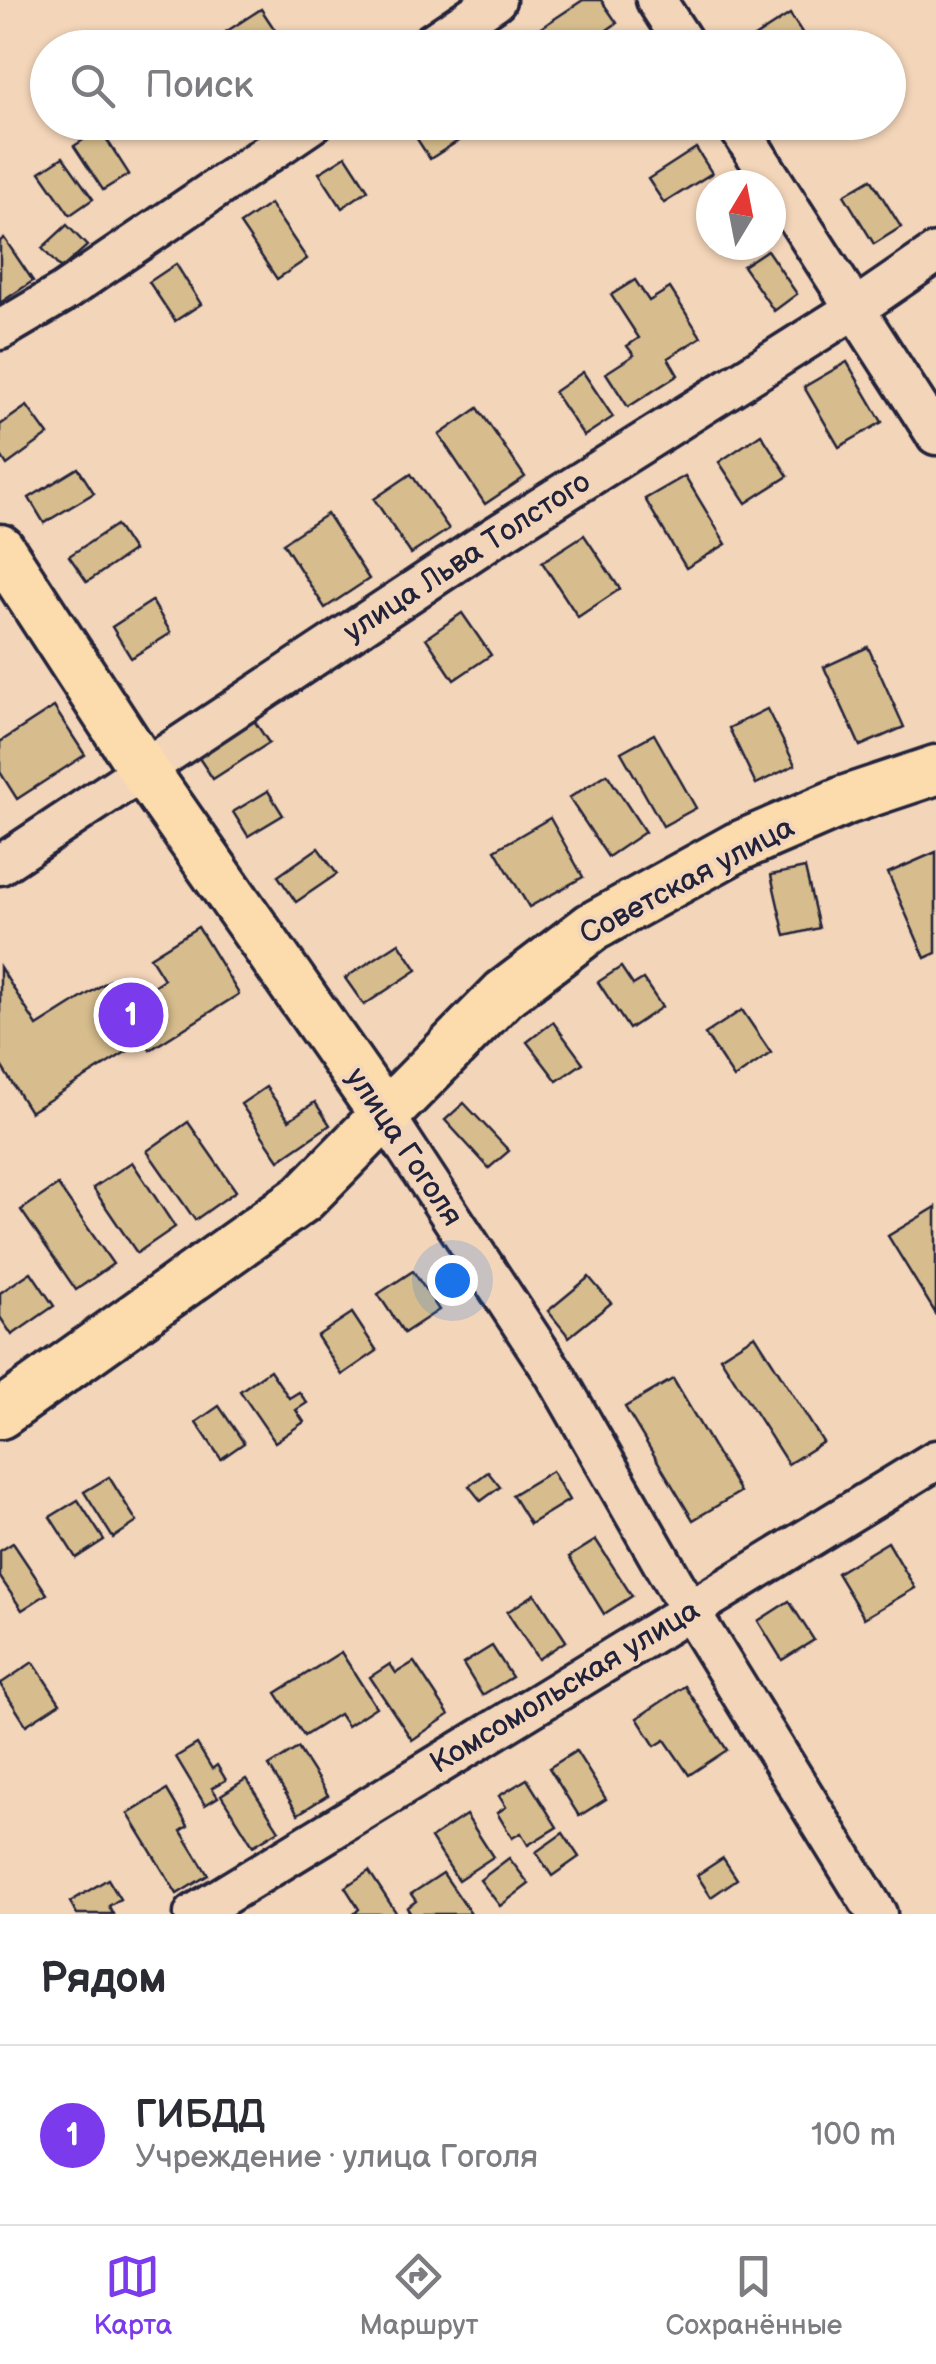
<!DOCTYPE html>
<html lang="ru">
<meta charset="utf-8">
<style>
:root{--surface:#fff;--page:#f2f2f3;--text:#2b2b33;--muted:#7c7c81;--line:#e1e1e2;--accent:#7c3aed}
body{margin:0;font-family:"Balsamiq Sans",sans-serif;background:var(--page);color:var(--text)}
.compass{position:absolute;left:696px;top:170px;width:90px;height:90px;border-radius:50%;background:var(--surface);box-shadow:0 2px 8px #0004;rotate:10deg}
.you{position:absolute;left:452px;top:1280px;width:35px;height:35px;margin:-25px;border:8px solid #fff;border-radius:50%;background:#1a73e8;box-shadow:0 0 0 15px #1a73e833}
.badge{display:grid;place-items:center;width:65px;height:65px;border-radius:50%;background:var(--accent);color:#fff;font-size:32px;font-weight:700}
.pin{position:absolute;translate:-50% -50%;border:5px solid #fff;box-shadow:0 2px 10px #0006}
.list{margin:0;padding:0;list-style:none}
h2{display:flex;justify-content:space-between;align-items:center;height:130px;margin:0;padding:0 40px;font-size:42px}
h2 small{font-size:32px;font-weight:400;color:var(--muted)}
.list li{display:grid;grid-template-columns:65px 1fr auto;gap:30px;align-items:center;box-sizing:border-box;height:180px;padding:0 40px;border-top:2px solid var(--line)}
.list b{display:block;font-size:38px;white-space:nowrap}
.list p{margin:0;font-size:32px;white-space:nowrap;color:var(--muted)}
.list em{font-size:32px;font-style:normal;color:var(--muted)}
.icon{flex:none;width:55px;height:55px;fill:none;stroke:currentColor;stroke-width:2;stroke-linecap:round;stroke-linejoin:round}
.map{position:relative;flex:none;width:936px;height:1914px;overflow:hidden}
.search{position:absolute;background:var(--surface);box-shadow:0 2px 8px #0004;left:30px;right:30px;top:30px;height:110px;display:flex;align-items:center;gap:25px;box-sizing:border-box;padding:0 35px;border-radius:55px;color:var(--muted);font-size:38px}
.sheet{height:310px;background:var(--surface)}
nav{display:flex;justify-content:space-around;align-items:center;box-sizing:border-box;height:140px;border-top:2px solid var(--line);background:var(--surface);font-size:28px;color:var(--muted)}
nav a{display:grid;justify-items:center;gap:5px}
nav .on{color:var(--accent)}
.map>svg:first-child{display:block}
.building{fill:#d7bd8d;stroke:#22223b;stroke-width:2.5}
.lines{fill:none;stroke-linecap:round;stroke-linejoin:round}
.minor-casing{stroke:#22223b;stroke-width:45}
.major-casing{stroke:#22223b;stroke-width:55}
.minor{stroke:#f3d5b9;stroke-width:38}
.major{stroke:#fcdcac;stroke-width:48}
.labels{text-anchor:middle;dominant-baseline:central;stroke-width:8;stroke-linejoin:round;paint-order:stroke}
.street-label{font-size:30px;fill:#22223b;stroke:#f3d5b9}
</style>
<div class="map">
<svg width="936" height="1914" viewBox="0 0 936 1914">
<rect width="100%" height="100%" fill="#f3d5b9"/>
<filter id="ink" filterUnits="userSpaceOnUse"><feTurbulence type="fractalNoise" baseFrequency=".01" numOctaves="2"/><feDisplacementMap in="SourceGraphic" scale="20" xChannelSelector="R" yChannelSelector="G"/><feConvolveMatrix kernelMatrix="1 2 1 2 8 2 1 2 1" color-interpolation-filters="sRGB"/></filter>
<g filter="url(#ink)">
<g class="building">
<polygon points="583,0 601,0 617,23 581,48 534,48 527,37"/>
<polygon points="261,9 287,48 234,48 224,33"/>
<polygon points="790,14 808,42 799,48 752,48 748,41"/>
<polygon points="406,122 446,122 458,141 430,159"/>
<polygon points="100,129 129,174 103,190 74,146"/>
<polygon points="696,148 712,173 664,203 648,179"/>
<polygon points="346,156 368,190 342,208 319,173"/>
<polygon points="63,157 93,199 70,215 40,172"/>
<polygon points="871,179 901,227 874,244 844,195"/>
<polygon points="270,204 307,259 277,279 240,224"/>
<polygon points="67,225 87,246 61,269 42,248"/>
<polygon points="4,238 33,281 0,303 0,241"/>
<polygon points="767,250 797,294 774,311 743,266"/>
<polygon points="176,264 201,304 175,321 149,282"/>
<polygon points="635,280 649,301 670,288 701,337 668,358 678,375 628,407 606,373 634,355 627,346 639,338 611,295"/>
<polygon points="847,362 882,422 839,447 804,387"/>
<polygon points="583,372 613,417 584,436 554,392"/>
<polygon points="27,406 48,435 7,465 0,454 0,425"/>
<polygon points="478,408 525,477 485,504 439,435"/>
<polygon points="761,434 788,476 746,503 719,462"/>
<polygon points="78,468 94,493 44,523 29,498"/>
<polygon points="411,474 449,529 411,554 374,499"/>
<polygon points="685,476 726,544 686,568 645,499"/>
<polygon points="327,514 369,579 325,608 283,543"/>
<polygon points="116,525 133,551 87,582 69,556"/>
<polygon points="584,535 620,589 578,617 542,562"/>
<polygon points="152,601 171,633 131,658 112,627"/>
<polygon points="462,613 491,655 454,680 426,638"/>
<polygon points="868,647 904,727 860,746 824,667"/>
<polygon points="54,707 85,755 17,799 0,772 0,742"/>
<polygon points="767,709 795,765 756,784 729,728"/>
<polygon points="251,716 269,743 213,779 195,752"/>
<polygon points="654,734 696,808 663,826 621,752"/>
<polygon points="607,774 645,832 608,857 569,798"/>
<polygon points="268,791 283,815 248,836 233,812"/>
<polygon points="550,818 583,877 529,907 495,850"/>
<polygon points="318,848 337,874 296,902 278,876"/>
<polygon points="936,852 936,953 925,958 888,873"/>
<polygon points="805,868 819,928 785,936 771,875"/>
<polygon points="198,927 239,994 150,1050 145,1040 30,1112 0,1064 0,967 37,1026 110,980 125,1004 164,979 150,957"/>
<polygon points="399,943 417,970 364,1005 345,978"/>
<polygon points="621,967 633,985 643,979 662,1007 629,1029 598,982"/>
<polygon points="742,1010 771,1053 734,1078 705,1034"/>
<polygon points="553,1022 583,1063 557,1081 527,1042"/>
<polygon points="266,1087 289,1120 315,1102 330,1125 279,1160 241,1104"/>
<polygon points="464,1103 509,1151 489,1168 445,1120"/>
<polygon points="188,1122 236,1191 195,1220 147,1151"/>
<polygon points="132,1162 175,1227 137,1253 93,1188"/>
<polygon points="58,1185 113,1264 76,1290 21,1210"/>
<polygon points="936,1207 936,1314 888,1236"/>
<polygon points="413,1271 439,1310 404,1333 378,1294"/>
<polygon points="31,1272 54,1306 12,1335 0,1317 0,1293"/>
<polygon points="589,1277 611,1303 569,1337 548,1311"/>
<polygon points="352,1313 377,1351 342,1375 317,1336"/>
<polygon points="755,1335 823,1442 788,1464 720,1357"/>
<polygon points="270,1370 289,1398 299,1392 307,1403 296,1410 304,1422 275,1442 240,1391"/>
<polygon points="673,1379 740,1492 693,1520 625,1407"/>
<polygon points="219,1406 244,1443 221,1459 196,1422"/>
<polygon points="552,1471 569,1500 530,1524 512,1495"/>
<polygon points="488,1472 500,1487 481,1501 469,1486"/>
<polygon points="109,1477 137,1522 113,1538 84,1492"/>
<polygon points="78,1500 104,1540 76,1558 50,1517"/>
<polygon points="596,1540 632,1596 604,1614 569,1557"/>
<polygon points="888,1542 915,1588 864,1618 837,1573"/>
<polygon points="13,1543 47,1594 22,1610 0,1577 0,1551"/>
<polygon points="535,1594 566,1641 538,1659 507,1612"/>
<polygon points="789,1601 814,1640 782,1660 758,1621"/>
<polygon points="492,1646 512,1677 482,1695 463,1664"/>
<polygon points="341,1652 376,1707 347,1726 339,1714 304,1736 276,1693"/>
<polygon points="33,1662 60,1703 26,1725 0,1684"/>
<polygon points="414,1662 449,1715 412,1740 370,1677 390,1664 396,1673"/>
<polygon points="685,1686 727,1750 689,1775 665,1740 655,1746 637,1718"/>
<polygon points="197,1744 212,1769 217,1765 226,1780 212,1788 218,1797 205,1805 176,1757"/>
<polygon points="298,1748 328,1795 298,1814 269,1766"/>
<polygon points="576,1751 606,1799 579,1816 549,1768"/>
<polygon points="246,1779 279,1830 253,1846 221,1795"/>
<polygon points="527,1779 557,1827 528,1845 521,1833 512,1838 497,1813 506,1807 499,1796"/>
<polygon points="167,1790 188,1826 181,1831 208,1875 177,1894 128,1814"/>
<polygon points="466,1815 493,1857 458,1880 431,1838"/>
<polygon points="563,1833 579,1857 552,1876 536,1852"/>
<polygon points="509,1858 529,1884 500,1906 480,1880"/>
<polygon points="723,1858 737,1879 711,1897 697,1875"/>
<polygon points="369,1871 397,1914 354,1914 359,1909 345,1887"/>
<polygon points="443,1873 471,1914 411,1914 407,1908 416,1901 411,1894"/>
<polygon points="108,1879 120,1899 109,1906 113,1914 77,1914 70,1902"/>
</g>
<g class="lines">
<g class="minor-casing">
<g id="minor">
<polyline points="656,0 687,48"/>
<polyline points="425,48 496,0"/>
<polyline points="735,122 936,435"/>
<polyline points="0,330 61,294 314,122"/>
<polyline points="0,865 494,537 856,308 936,253"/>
<polyline points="386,1117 555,1375 690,1611 877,1914"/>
<polyline points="194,1914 936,1460"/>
</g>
</g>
<g class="major-casing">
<g id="major">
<polyline points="0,549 143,769 386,1117"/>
<polyline points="0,1414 303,1198 504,994 592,927 737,847 846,800 936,770"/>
</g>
</g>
<use href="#minor" class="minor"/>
<use href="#major" class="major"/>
</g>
</g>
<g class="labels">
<g class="street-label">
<text transform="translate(467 557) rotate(-33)">улица Льва Толстого</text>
<text transform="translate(687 881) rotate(-28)">Советская улица</text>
<text transform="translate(404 1147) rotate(56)">улица Гоголя</text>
<text transform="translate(565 1687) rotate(-31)">Комсомольская улица</text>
</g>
</g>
</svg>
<svg class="compass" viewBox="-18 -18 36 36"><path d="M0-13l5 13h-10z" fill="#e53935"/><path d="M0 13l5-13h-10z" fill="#7c7c81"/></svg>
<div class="you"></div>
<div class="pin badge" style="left:131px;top:1015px">1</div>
<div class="search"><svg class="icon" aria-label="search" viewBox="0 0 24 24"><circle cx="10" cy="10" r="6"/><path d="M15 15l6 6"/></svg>Поиск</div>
</div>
<section class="sheet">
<h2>Рядом<small></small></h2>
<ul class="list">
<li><span class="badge">1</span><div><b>ГИБДД</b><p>Учреждение · улица Гоголя</p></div><em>100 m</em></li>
</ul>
</section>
<nav>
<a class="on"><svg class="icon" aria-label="map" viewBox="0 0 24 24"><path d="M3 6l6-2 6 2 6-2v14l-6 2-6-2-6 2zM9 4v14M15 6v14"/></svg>Карта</a>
<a><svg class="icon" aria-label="directions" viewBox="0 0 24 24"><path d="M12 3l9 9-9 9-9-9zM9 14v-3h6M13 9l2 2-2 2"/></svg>Маршрут</a>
<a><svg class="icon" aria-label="saved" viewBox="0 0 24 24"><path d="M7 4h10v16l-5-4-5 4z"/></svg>Сохранённые</a>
</nav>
